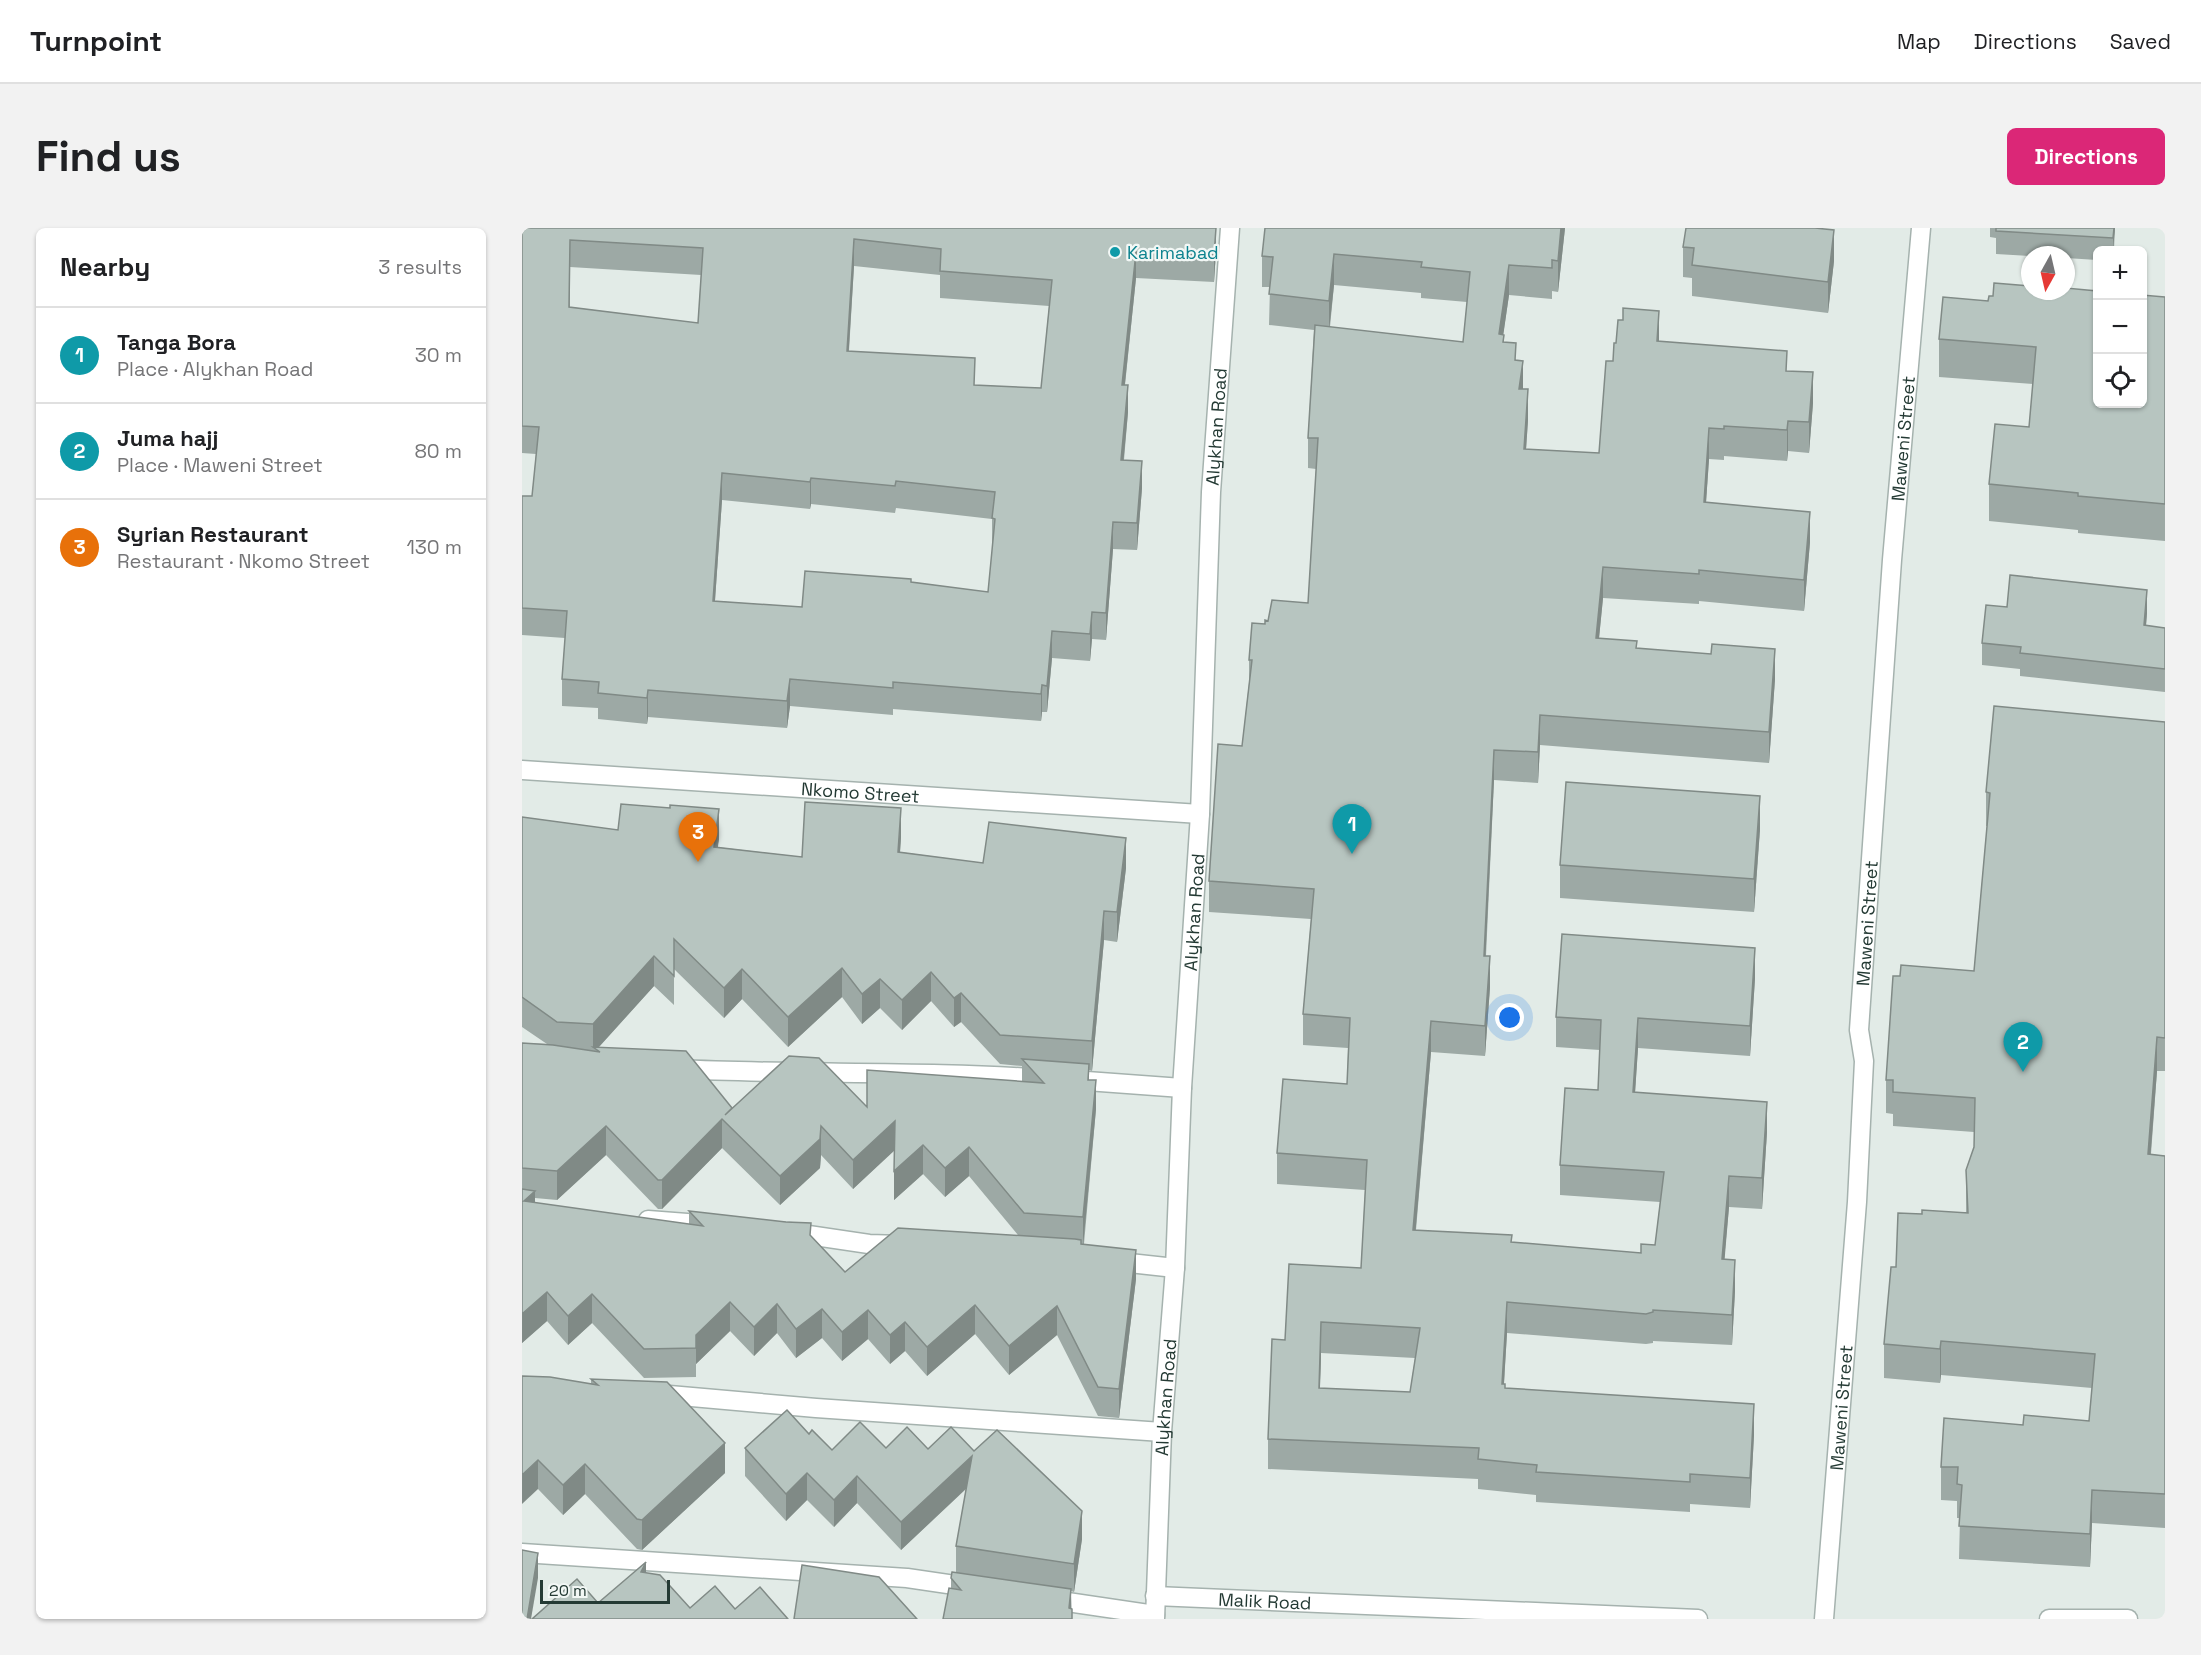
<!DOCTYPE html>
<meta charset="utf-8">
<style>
:root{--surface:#fff;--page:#f2f2f2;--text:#202124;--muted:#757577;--line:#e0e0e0;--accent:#db2777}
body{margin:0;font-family:"Space Grotesk",sans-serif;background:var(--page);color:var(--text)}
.controls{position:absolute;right:18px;top:18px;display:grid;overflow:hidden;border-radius:9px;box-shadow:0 2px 4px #0004}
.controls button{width:54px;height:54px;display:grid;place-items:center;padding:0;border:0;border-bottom:2px solid var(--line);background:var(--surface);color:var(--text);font:30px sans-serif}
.compass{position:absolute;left:1499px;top:18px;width:54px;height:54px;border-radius:50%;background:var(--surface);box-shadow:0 2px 4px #0004;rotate:188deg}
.scale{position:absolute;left:18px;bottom:15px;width:130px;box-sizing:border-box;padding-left:6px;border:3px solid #243a34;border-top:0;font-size:16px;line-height:21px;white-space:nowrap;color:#243a34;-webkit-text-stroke:4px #f2f7f5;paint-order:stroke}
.you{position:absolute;left:988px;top:790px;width:21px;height:21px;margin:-15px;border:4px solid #fff;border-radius:50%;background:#1a73e8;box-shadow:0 0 0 9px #1a73e833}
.badge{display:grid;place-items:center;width:39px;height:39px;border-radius:50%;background:var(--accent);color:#fff;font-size:20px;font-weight:700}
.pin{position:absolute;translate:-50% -50px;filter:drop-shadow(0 2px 3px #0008)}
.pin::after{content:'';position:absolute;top:32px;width:21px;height:18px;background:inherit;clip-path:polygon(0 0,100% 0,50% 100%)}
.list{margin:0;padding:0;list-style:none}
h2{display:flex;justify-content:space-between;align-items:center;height:78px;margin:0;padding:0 24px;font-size:26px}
h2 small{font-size:20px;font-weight:400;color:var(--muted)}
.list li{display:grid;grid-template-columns:39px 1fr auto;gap:18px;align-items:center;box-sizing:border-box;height:96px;padding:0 24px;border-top:2px solid var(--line)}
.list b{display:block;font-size:22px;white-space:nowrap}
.list p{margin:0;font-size:20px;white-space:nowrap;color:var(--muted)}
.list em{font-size:20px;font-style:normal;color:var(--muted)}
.icon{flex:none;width:33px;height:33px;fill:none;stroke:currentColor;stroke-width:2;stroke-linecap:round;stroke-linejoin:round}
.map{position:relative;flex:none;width:1643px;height:1391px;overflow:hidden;border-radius:9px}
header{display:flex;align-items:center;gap:36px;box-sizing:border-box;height:84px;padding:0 30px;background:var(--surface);border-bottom:2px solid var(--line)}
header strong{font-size:28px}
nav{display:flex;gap:33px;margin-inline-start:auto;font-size:21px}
.intro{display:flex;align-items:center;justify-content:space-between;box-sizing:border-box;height:144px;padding:0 36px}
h1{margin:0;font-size:42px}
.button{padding:15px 27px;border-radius:9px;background:var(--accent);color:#fff;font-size:21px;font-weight:700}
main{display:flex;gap:36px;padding:0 36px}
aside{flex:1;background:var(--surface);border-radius:9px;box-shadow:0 2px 4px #0004}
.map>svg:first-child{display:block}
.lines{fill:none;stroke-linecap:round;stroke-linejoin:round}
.minor-casing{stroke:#a5b2ae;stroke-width:21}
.tertiary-casing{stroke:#a5b2ae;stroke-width:21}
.minor{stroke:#fff;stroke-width:18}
.tertiary{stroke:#fff;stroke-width:18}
.wall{fill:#9da9a5;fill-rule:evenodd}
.shaded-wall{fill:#808a86}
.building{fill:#b7c5c0;stroke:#808a86;stroke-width:1.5;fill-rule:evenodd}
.culture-dot{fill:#0f9aa8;stroke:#f2f7f5;stroke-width:2}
.labels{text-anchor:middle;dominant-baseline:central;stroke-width:4.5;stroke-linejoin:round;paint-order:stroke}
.culture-label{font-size:18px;fill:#0d838f;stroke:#f2f7f5;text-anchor:start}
.street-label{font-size:18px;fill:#243a34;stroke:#f2f7f5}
</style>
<header>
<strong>Turnpoint</strong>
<nav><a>Map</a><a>Directions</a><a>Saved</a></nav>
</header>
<div class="intro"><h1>Find us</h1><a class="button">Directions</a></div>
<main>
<aside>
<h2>Nearby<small>3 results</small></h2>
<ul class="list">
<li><span class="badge" style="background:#0f9aa8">1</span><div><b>Tanga Bora</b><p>Place · Alykhan Road</p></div><em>30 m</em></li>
<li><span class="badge" style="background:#0f9aa8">2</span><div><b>Juma hajj</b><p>Place · Maweni Street</p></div><em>80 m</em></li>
<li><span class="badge" style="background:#e8710a">3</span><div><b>Syrian Restaurant</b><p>Restaurant · Nkomo Street</p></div><em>130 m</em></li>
</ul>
</aside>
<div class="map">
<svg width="1643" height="1391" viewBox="0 0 1643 1391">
<rect width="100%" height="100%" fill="#e2ebe7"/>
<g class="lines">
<g class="minor-casing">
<g id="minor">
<path id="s1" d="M0,542l678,44"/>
<path d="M155,841c123,6 246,1 368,10"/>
<polyline points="551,852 660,860"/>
<polyline points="126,992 191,997"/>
<polyline points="266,1004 347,1016 379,1017"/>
<polyline points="589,1033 653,1040"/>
<polyline points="136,1166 294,1180 640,1204"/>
<polyline points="0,1325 385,1350 453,1360"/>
<path id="s2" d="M633,1368l543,23"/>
<polyline points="525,1371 633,1387"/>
<path id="s3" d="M1302,1391l33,-417 7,-141 -5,-31 33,-470 29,-332"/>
<polyline points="1527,1391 1606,1391"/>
</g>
</g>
<g class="tertiary-casing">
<g id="tertiary">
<path id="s4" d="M633,1391l7,-187 13,-164 7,-180 18,-274 11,-322 19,-264"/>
</g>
</g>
<use href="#minor" class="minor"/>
<use href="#tertiary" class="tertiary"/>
</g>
<g class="wall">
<path d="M0,0l694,23 -2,31 -78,-4 -11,107 3,27 -4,48 18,28 -5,62 -24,-1 -7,91 -14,-1 -2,22 -38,-3 -5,54h-5l-1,9 -148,-12v6l-103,-9 -3,22 -139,-11 -1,7 -49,-5v-11l-36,-2v-27l3,-41 -43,-3v-139h10l4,-42 -14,-1zM332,38l86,9v23l109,8 -8,82 -66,-3 -126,-34zM48,39l131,8 -3,48 -128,-16zM200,272l88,9 1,-5 84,9 1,-5 96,11v26h1l-5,47 -77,-10 -109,25 -87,-6z"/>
<path d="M1043,0l-7,64 -6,-1v8l-43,-4 -6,40 1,7 12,18 7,29 5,31 -2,29 73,4 14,-92 46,-20 128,30 26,32 -4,50 -21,-2 -1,10 -63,-5v4l-15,-1 -3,43 104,40 -6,69 -105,-10v3l-96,-6 -4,40 38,10 138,31 -6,84 -229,-18 -2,38 -44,-3 -8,176 4,31 -5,69 -54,-4 -15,178 96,12 129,11 14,-8 5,-43 -100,-7v-30l38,-75 2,-40 -44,-3v-30l199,-39 -5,78 -112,-8 -3,45 132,39 -5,77 -33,-2 -5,53 11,31 -3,54 -79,-4v2l-7,1 -139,-11 -3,51 1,4 249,47 -4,73 -60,-4v8l-154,-10v-7l-58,-6v-10l-210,-10v-30l17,-99 76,-72 4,-78 -88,-6v-31l70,-69 1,-36 -45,-3v-31l8,-95 -102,-7v-31l33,-135 7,-63v-23l16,-36 3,-3 40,-18 8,-134 -8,-1v-30l6,-108 -45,-5 1,-38h-8v-31zM812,57l87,8v5l46,4 -4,40 -133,-15zM799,1125l94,5 -5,34 -90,-4z"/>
<polygon points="1468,0 1593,0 1592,22 1575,22 1575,32 1544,30 1544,27 1508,28 1474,26 1474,10 1468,9"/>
<polygon points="1161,19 1312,33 1306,85 1170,68 1170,50 1161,49"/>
<polygon points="1643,69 1643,313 1556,305 1556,302 1467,293 1467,256 1507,199 1511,156 1417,149 1417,111 1466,73"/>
<polygon points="1485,379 1625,385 1624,398 1643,400 1643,464 1498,448 1498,441 1460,437 1460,415"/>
<polygon points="1643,494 1643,843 1635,843 1629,926 1643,928 1643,1300 1570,1295 1568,1339 1437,1331 1438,1290 1435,1290 1435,1273 1419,1272 1419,1239 1501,1197 1567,1193 1570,1160 1419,1147 1418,1155 1362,1150 1362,1116 1374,1039 1400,986 1444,984 1444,942 1452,919 1452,904 1371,898 1371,886 1364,885 1364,852 1378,748 1452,743 1465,598 1464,598 1464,564"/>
<path d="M0,589l96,13 101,9 -2,8 85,10 99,-20 -1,15 83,11 143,5 -9,74 -13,-2 -12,131 -3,-1v10l7,29 -12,135 52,35 -17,139 -21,-2 -41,-81 -48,40 -34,-41 -48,42 -22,-25 -15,13 -22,-25 -26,22 -20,-23 -26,20 -19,-25 -23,23 -24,-25 -34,33v13l-52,1 -52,-55 -24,22 -21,-24 -25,22v-300l25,1 -25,-17zM152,741l50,49 18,-19 46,48 54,-50 20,27 18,-16 22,22 29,-29 23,26 7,-5 39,42 22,2v15l-155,26 -135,1 -133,-61 55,-61 20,19zM200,920l58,57 40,-37 1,-13 32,34 41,-39v50l29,-26 22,23 24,-21 49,59 -173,37 -34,-36 -122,-25v13l-154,-21v-5l22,2 49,-45 52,54h4z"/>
<polygon points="1238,601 1232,684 1038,670 1038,637"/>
<polygon points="0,1148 69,1156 69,1151 203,1245 120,1322 115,1321 63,1266 41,1287 16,1261"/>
<polygon points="287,1206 310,1222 364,1220 452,1223 560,1311 552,1364 549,1363 550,1391 429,1360 429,1350 434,1344 434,1318 444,1261 379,1322 335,1275 312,1299 285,1272 264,1293 223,1248 223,1220"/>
</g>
<g class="shaded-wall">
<polygon points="694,0 694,23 692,54 692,27"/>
<polygon points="1039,0 1043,0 1036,64 1036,33"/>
<polygon points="1592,0 1593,0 1591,22 1591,10"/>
<polygon points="1312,2 1312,33 1306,85 1306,54"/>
<polygon points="332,11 332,38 325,150 325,123"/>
<polygon points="614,24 614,50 600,183 600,157"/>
<polygon points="812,26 812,57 807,103 807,73"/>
<polygon points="987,37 987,67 977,137 977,106"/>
<polygon points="1137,83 1137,114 1135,113"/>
<polygon points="1001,133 1001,163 997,161"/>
<polygon points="1291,144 1291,175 1287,225 1287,194"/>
<polygon points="606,157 606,184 599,259 599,232"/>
<polygon points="1006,161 1006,192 1002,251 1002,221"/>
<polygon points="1266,193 1266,223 1265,233 1265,202"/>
<polygon points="1187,200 1187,231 1182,304 1182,274"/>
<polygon points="620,233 620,260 615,322 615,295"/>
<polygon points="200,245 200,272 191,400 191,373"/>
<polygon points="289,250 289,276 288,281 288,254"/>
<polygon points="1288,284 1288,314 1282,383 1282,352"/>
<polygon points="591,294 591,321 584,412 584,385"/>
<polygon points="1081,339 1081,370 1074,440 1074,410"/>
<polygon points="1625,362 1625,385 1622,420 1622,397"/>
<polygon points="570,384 570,411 568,433 568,406"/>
<polygon points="530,403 530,430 525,484 525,458"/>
<polygon points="1253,421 1253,451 1247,535 1247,504"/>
<polygon points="268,451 268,478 265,500 265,473"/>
<polygon points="520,457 520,484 519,493 519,466"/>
<polygon points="126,462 126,489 125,496 125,470"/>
<polygon points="1018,487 1018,517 1016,555 1016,524"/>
<polygon points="972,522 972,552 962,758 962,728"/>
<polygon points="1238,568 1238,601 1232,684 1232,651"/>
<polygon points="379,580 379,609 376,654 376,624"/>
<polygon points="197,581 197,611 192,648 192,619"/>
<polygon points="604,610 604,640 595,714 595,684"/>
<polygon points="582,683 582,712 570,843 570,813"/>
<polygon points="1233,720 1233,750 1228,828 1228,798"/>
<polygon points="132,728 132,758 75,821 71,819 71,796"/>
<polygon points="968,728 968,759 963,828 963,798"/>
<polygon points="320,740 320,769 266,819 266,789"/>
<polygon points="220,741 220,771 202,790 202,760"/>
<polygon points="409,744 409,773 380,802 380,772"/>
<polygon points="358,751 358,780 340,796 340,766"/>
<polygon points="439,765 439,794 432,799 432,770"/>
<polygon points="1116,790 1116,820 1111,895 1111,864"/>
<polygon points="909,793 909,824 891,1032 891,1002"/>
<polygon points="1635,809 1635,843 1626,959 1626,926"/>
<polygon points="574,852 574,881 561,1018 561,989"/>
<polygon points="1245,874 1245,904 1240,981 1240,950"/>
<polygon points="200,891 200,920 140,981 140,952"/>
<polygon points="373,893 373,922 331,961 331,932"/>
<polygon points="84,898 84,927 35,972 35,943"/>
<polygon points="299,898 299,927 298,940 258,977 258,948"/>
<polygon points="401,917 401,946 372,972 372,943"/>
<polygon points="447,919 447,948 423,969 423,940"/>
<polygon points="1207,948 1207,979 1200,1062 1200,1031"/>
<polygon points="13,963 13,992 2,973"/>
<polygon points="614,1022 614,1051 597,1190 597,1161"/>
<polygon points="1213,1032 1213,1063 1210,1117 1210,1087"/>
<polygon points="25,1064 25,1093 0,1115 0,1086"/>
<polygon points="70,1066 70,1095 46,1117 46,1088"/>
<polygon points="208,1074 208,1103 174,1136 174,1107"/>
<polygon points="985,1074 985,1105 980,1186 980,1156"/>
<polygon points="255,1076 255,1105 232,1128 232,1099"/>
<polygon points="453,1077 453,1106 405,1148 405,1119"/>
<polygon points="535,1078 535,1107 487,1147 487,1118"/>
<polygon points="300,1081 300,1110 274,1130 274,1101"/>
<polygon points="346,1082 346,1111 320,1133 320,1104"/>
<polygon points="383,1094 383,1123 368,1136 368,1107"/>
<polygon points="799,1094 799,1125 797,1191 797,1160"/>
<polygon points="1419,1113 1419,1147 1418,1155 1418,1121"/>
<polygon points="1232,1176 1232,1207 1228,1280 1228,1250"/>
<polygon points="203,1215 203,1245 120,1322 120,1292"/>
<polygon points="450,1228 450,1255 379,1322 379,1294"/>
<polygon points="16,1232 16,1261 0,1276 0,1247"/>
<polygon points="63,1236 63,1266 41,1287 41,1257"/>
<polygon points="285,1245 285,1272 264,1293 264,1266"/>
<polygon points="335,1248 335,1275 312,1299 312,1272"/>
<polygon points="1570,1262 1570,1295 1568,1339 1568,1306"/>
<polygon points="560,1283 560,1311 552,1364 552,1336"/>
<polygon points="16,1325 16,1350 9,1391 5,1391"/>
<polygon points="124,1334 124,1358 119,1344"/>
<polygon points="549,1361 549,1386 547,1380"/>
</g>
<g class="building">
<path d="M0,0h694l-2,27 -78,-3 -14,133h6l-7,75 21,1 -5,62 -24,-1 -7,91 -14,-1 -2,22 -38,-3 -5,55 -5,-1 -1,9 -148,-12v6l-103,-9 -3,22 -139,-11 -1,8 -49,-5 1,-11 -37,-3 5,-68 -45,-3v-112h10l7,-69 -17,-1zM332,11l87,10 -1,22 112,9 -11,108 -67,-3 1,-27 -128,-7zM48,12l133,8 -5,75 -129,-16zM200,245l88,9 1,-4 84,8 1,-5 99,11 -3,26 3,1 -7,73 -77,-10v-3l-106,-8 -3,36 -89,-6z"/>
<path d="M743,0h296l-3,33 -6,-1v8l-43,-3 -10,69 5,1 -1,7 13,1 -1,17 8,1 -4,28h9l-4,60 75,4 7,-92h7l1,-18h2l2,-23h5v-12l36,3 -2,30 130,10 -1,20 27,1 -4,50 -21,-1 -1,9 -63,-4v3l-15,-1 -5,74 106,10 -6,68 -105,-10v4l-96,-7 -7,71 41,3 -1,7 75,6 1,-10 63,5 -6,83 -229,-17 -2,37 -44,-2 -10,206h6l-5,70 -54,-5 -18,209 99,5 -1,7 130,11v-9l14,1 9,-73 -104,-7 5,-77 33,2 3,-70 -45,-3 6,-83 193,14 -5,78 -112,-8 -5,74 134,10 -5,76 -33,-2 -7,83 13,1 -3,55 -79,-5v2l-7,2 -139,-12 -5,82h3v4l249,16 -4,74 -60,-4v8l-154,-10 1,-7 -59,-6 1,-11 -211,-9 4,-100 13,1 4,-76 72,4 6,-108 -90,-7 6,-74 64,5 3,-66 -47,-4 11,-125 -105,-8 9,-137 24,2 10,-86h-3l3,-37 13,1v-4l3,1 4,-21 36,3 10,-165h-10l7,-113 148,17 7,-70 -49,-5 1,-5 -88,-8 -5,47 -60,-7 4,-37 -11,-1zM799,1094l99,6 -10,64 -91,-4z"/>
<polygon points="1164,0 1293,0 1312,2 1306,54 1170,37 1172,20 1161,19"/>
<polygon points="1474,0 1592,0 1591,10 1474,3"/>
<polygon points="1472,55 1508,58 1508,63 1544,63 1544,60 1575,63 1575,176 1620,176 1620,67 1643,69 1643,276 1556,268 1556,265 1467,256 1473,196 1507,199 1514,119 1417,111 1421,69 1466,73 1467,68 1471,68"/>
<polygon points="1488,347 1625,362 1622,397 1643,400 1643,441 1498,425 1499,419 1460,415 1464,377 1485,379"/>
<polygon points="1472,478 1643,494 1643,810 1635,809 1626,926 1643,928 1643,1266 1570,1262 1568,1306 1437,1298 1440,1257 1435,1256 1436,1239 1419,1239 1422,1190 1501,1197 1502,1187 1567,1193 1573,1126 1419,1113 1418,1121 1362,1116 1369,1039 1374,1039 1376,985 1400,986 1400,982 1446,985 1444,942 1452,919 1453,870 1371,864 1371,852 1364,852 1371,748 1378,748 1379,737 1452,743 1468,565 1464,564"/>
<polygon points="1044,554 1238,568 1232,651 1038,637"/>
<polygon points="283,574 379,580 376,624 461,635 467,594 604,610 595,684 582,683 570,813 478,807 439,765 432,770 409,744 380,772 358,751 340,766 320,740 266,789 220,741 202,760 152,711 152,748 132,728 71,796 35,794 0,769 0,589 96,602 99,576 148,580 148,577 197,581 192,619 280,629"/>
<polygon points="0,815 31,817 78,824 71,819 164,823 210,880 203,887 267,828 297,830 345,879 345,842 522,855 500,831 567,836 566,852 574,852 561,989 502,985 447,919 423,940 401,917 372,943 373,893 331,932 299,898 298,911 258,948 200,891 140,952 136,952 84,898 35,943 0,940"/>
<polygon points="0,961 13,963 2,973 181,998 167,983 264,994 289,995 288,1007 323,1044 376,1000 553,1011 559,1012 559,1016 614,1022 597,1161 576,1159 535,1078 487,1118 453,1077 405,1119 383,1094 368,1107 346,1082 320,1104 300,1081 274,1101 255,1076 232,1099 208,1074 174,1107 174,1120 122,1121 70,1066 46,1088 25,1064 0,1086"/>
<polygon points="0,1148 28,1149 76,1157 69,1151 145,1154 203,1215 120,1292 115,1291 63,1236 41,1257 16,1232 0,1247"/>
<polygon points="265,1182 287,1206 290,1202 310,1222 338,1194 364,1220 385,1199 406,1221 429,1199 452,1223 475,1202 560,1283 552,1336 434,1318 450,1228 379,1294 335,1248 312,1272 285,1245 264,1266 223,1220"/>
<polygon points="0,1322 16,1325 5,1391 0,1391"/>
<polygon points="124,1334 119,1344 138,1347 168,1380 193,1358 213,1381 238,1359 266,1391 10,1391 55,1351 76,1375"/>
<polygon points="280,1337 357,1349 395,1391 272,1391"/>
<polygon points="430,1344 549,1361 547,1380 550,1381 550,1391 421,1391 427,1360 439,1362 429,1350"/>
</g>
<circle class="culture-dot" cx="593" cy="24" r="6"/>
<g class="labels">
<g class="culture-label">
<text x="605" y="24">Karimabad</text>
</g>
<g class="street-label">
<text stroke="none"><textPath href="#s4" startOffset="1194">Alykhan Road</textPath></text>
<text stroke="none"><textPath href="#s3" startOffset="1184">Maweni Street</textPath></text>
<text stroke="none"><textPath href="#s1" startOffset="339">Nkomo Street</textPath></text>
<text stroke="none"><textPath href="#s4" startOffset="708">Alykhan Road</textPath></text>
<text stroke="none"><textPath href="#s3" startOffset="698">Maweni Street</textPath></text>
<text stroke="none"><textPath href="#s4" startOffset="222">Alykhan Road</textPath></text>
<text stroke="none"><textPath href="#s3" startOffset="212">Maweni Street</textPath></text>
<text stroke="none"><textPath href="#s2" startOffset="110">Malik Road</textPath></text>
</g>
</g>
</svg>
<div class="controls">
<button>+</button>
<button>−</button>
<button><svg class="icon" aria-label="locate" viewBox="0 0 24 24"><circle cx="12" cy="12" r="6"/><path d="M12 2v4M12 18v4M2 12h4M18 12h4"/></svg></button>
</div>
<svg class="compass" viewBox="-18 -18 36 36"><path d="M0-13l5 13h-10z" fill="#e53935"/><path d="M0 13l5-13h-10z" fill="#757577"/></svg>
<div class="scale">20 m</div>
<div class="you"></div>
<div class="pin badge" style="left:830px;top:626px;background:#0f9aa8">1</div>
<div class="pin badge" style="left:1501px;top:844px;background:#0f9aa8">2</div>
<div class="pin badge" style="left:176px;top:634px;background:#e8710a">3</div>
</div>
</main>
